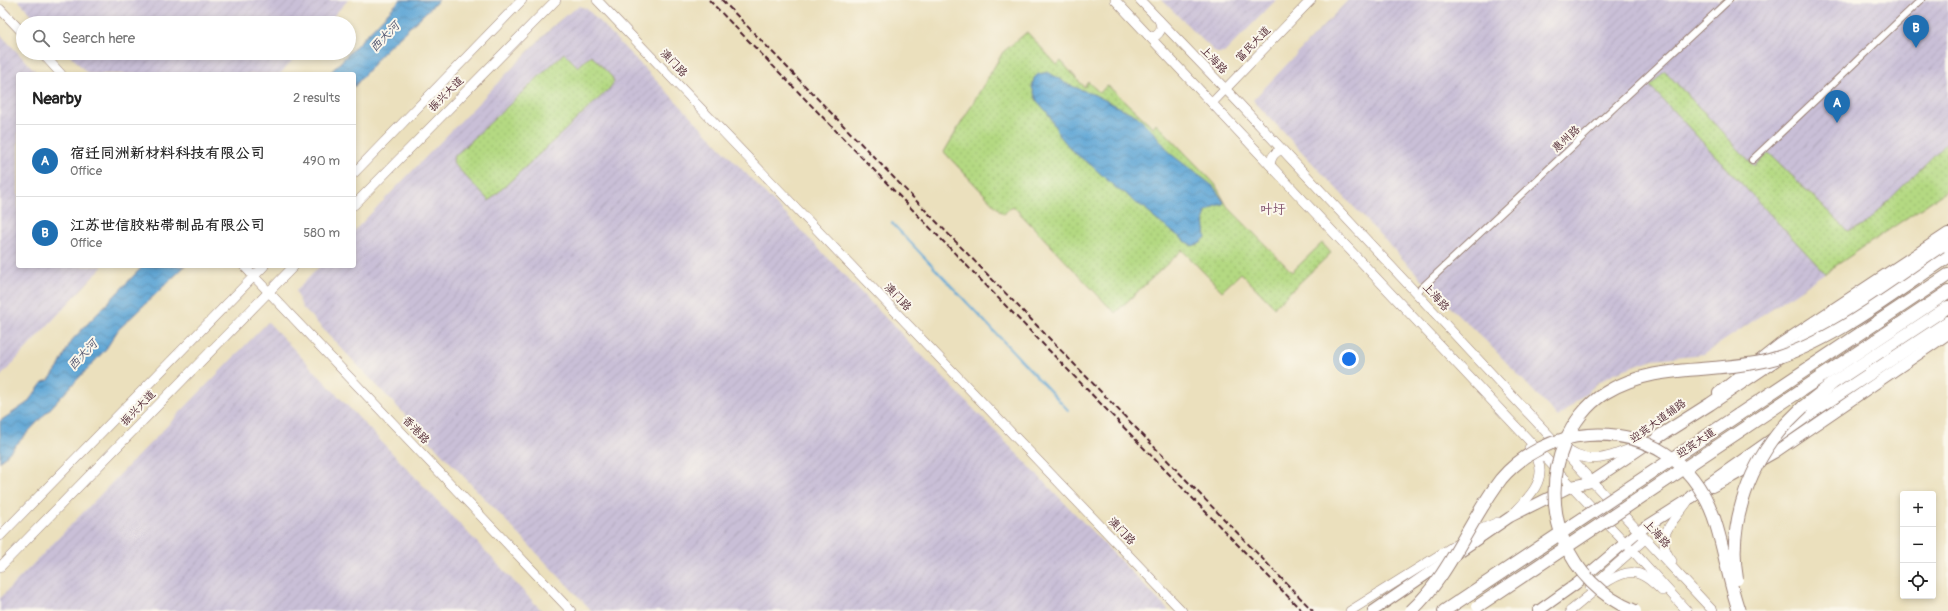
<!DOCTYPE html>
<meta charset="utf-8">
<style>
:root{--surface:#fff;--page:#f2f2f2;--text:#222;--muted:#767676;--line:#e0e0e0;--accent:#1f6fb2}
body{margin:0;font-family:Pangolin,"LXGW WenKai TC",sans-serif;background:var(--page);color:var(--text)}
.controls{position:absolute;right:12px;bottom:12px;display:grid;overflow:hidden;border-radius:4px;box-shadow:0 2px 6px #0003}
.controls button{width:36px;height:36px;display:grid;place-items:center;padding:0;border:0;border-bottom:1px solid var(--line);background:var(--surface);color:var(--text);font:20px sans-serif}
.you{position:absolute;left:1349px;top:359px;width:14px;height:14px;margin:-10px;border:3px solid #fff;border-radius:50%;background:#1a73e8;box-shadow:0 0 0 6px #1a73e833}
.badge{display:grid;place-items:center;width:26px;height:26px;border-radius:50%;background:var(--accent);color:#fff;font-size:13px;font-weight:700}
.pin{position:absolute;translate:-50% -33px;filter:drop-shadow(0 1px 2px #0008)}
.pin::after{content:'';position:absolute;top:21px;width:14px;height:12px;background:inherit;clip-path:polygon(0 0,100% 0,50% 100%)}
.list{margin:0;padding:0;list-style:none}
h2{display:flex;justify-content:space-between;align-items:center;height:52px;margin:0;padding:0 16px;font-size:17px}
h2 small{font-size:13px;font-weight:400;color:var(--muted)}
.list li{display:grid;grid-template-columns:26px 1fr auto;gap:12px;align-items:center;box-sizing:border-box;height:72px;padding:0 16px;border-top:1px solid var(--line)}
.list b{display:block;font-size:15px;white-space:nowrap}
.list p{margin:0;font-size:13px;white-space:nowrap;color:var(--muted)}
.list em{font-size:13px;font-style:normal;color:var(--muted)}
.icon{flex:none;width:22px;height:22px;fill:none;stroke:currentColor;stroke-width:2;stroke-linecap:round;stroke-linejoin:round}
.map{position:relative;flex:none;width:1948px;height:611px;overflow:hidden}
.search{position:absolute;background:var(--surface);box-shadow:0 2px 6px #0003;left:16px;top:16px;width:340px;height:44px;display:flex;align-items:center;gap:10px;box-sizing:border-box;padding:0 14px;border-radius:22px;color:var(--muted);font-size:15px}
.panel{position:absolute;background:var(--surface);box-shadow:0 2px 6px #0003;left:16px;top:72px;width:340px;height:196px;border-radius:4px}
.map>svg:first-child{display:block}
.industrial{fill:url(#industrial-furrows)}
.green{fill:url(#green-dots);stroke:#7f7c56}
.water{fill:url(#water-waves);stroke:#546280}
.lines{fill:none;stroke-linecap:round;stroke-linejoin:round}
.stream{stroke:#5fa6d5;stroke-width:2}
.street-casing{stroke:#9a8074;stroke-width:8}
.secondary-casing{stroke:#9a8074;stroke-width:10}
.primary-casing{stroke:#9a8074;stroke-width:12}
.highway-casing{stroke:#9a8074;stroke-width:14}
.street{stroke:#fff;stroke-width:6}
.secondary{stroke:#fff;stroke-width:9}
.primary{stroke:#fff;stroke-width:10}
.highway{stroke:#fff;stroke-width:12}
.rail{stroke:#4a1f2b;stroke-width:2;stroke-dasharray:6 3;stroke-linecap:butt}
.highway-bridge-casing{stroke:#9a8074;stroke-width:14;stroke-linecap:butt}
.highway-bridge{stroke:#fff;stroke-width:12}
.labels{text-anchor:middle;dominant-baseline:central;stroke-width:4;stroke-linejoin:round;paint-order:stroke}
.street-label{font-size:11px;fill:#4a1f2b;stroke:#fbf7ec}
.water-label{font-size:12px;font-style:italic;fill:#52556f;stroke:#fbf7ec}
.quarter-label{font-size:13px;fill:#7f4f6b;stroke:#fbf7ec}
</style>
<div class="map">
<svg width="1948" height="611" viewBox="0 0 1948 611">
<defs>
<pattern id="industrial-furrows" width="10" height="10" patternUnits="userSpaceOnUse"><rect width="10" height="10" fill="#c9bfd7"/><path d="M-1 1l2-2M0 10L10 0M9 11l2-2" fill="none" stroke="#aea4b9"/></pattern>
<pattern id="green-dots" width="8" height="8" patternUnits="userSpaceOnUse"><rect width="8" height="8" fill="#b4d982"/><path d="M2 2h.1M6 6h.1" fill="none" stroke="#9cba70" stroke-width="1.8" stroke-linecap="round"/></pattern>
<pattern id="water-waves" width="16" height="10" patternUnits="userSpaceOnUse"><rect width="16" height="10" fill="#5fa6d5"/><path d="M0 5q4-4 8 0t8 0" fill="none" stroke="#5087ad"/></pattern>
</defs>
<rect width="100%" height="100%" fill="#fbf7ec"/>
<filter id="ink" filterUnits="userSpaceOnUse"><feTurbulence type="fractalNoise" baseFrequency=".025" numOctaves="2"/><feDisplacementMap in="SourceGraphic" scale="8" xChannelSelector="R" yChannelSelector="G"/><feConvolveMatrix kernelMatrix="1 2 1 2 8 2 1 2 1" color-interpolation-filters="sRGB"/></filter>
<filter id="wash" filterUnits="userSpaceOnUse"><feTurbulence type="fractalNoise" baseFrequency=".012" numOctaves="4" result="noise"/><feDisplacementMap in="SourceGraphic" scale="16" xChannelSelector="R" yChannelSelector="G"/><feGaussianBlur stdDeviation="0.9" result="paint"/><feColorMatrix in="noise" values="0 0 0 0 0 0 0 0 0 0 0 0 0 0 0 0 0 1.4 0 .05"/><feComposite in="paint" operator="in"/></filter>
<g filter="url(#wash)">
<rect width="100%" height="100%" fill="#ebe0bd"/>
<g class="industrial">
<polygon points="18,0 348,0 327,23 40,23"/>
<polygon points="1162,0 1276,0 1224,53 1216,53"/>
<polygon points="1348,0 1948,0 1948,190 1704,354 1653,359 1614,373 1599,382 1558,417 1487,342 1431,289 1253,100"/>
<polygon points="580,6 587,9 1169,611 592,611 302,307 296,291 320,266 354,266 354,231 554,25 566,15"/>
<polygon points="0,34 38,74 18,74 18,266 103,266 0,377"/>
<polygon points="68,53 299,53 280,74 88,74"/>
<polygon points="268,322 542,611 0,611 0,598"/>
</g>
<g class="green">
<polygon points="1027,32 1057,65 1061,61 1084,87 1088,82 1100,93 1107,85 1153,127 1156,123 1215,184 1227,206 1292,272 1322,243 1331,253 1274,307 1241,273 1222,291 1182,250 1115,313 1013,206 1003,214 944,152 1003,52"/>
<polygon points="564,53 578,67 591,55 612,77 614,82 609,89 489,201 454,164 453,160 454,157"/>
<polygon points="1665,71 1754,166 1769,153 1848,231 1863,226 1947,142 1948,143 1948,190 1825,273 1650,86"/>
</g>
<g class="water">
<polygon points="400,0 439,0 385,50 354,87 354,74 329,74"/>
<polygon points="1048,72 1069,85 1095,95 1137,116 1156,135 1172,155 1213,186 1224,202 1223,204 1216,206 1206,212 1204,219 1206,237 1201,243 1192,246 1155,219 1145,208 1134,202 1125,193 1118,190 1092,166 1073,152 1060,136 1047,112 1037,101 1032,87 1034,78 1038,74"/>
<polygon points="143,266 185,266 118,330 106,349 0,462 0,421 27,403 43,382 49,380 58,368 71,341"/>
</g>
<g class="lines">
<polyline class="stream" points="892,223 1068,410"/>
</g>
</g>
<g filter="url(#ink)">
<g class="lines">
<g class="street-casing">
<g id="street">
<polyline points="1752,160 1921,0"/>
<polyline points="1416,293 1729,0"/>
</g>
</g>
<g class="secondary-casing">
<g id="secondary">
<polyline points="597,0 1182,611"/>
<polyline points="1115,0 1632,550 1687,611"/>
<polyline points="1140,0 1235,99 1713,611"/>
<polyline points="0,9 23,33"/>
<path d="M1148,35l6,2c8,-5 8,-9 5,-17"/>
<polyline points="42,53 61,74"/>
<polyline points="1212,103 1311,0"/>
<path d="M1270,165c1,-8 4,-13 12,-15"/>
<polyline points="354,173 522,0"/>
<polyline points="354,205 556,0"/>
<polyline points="244,266 571,611"/>
<path d="M1563,446c25,25 57,7 83,-4"/>
<path d="M1512,515c13,-14 35,-33 26,-54 -1,-4 -6,-9 -9,-13"/>
<polyline points="0,536 264,266"/>
<path d="M1672,561c-20,-25 2,-39 16,-60"/>
<polyline points="0,567 294,266"/>
<polyline points="1590,588 1645,539"/>
<polyline points="1350,611 1479,530 1498,522"/>
<path d="M1570,611c15,-11 46,-43 66,-38 10,2 19,11 26,18"/>
</g>
</g>
<g class="primary-casing">
<g id="primary">
<polyline points="1718,393 1780,344 1948,233"/>
<polyline points="1712,487 1732,477 1774,453 1948,334"/>
<polyline points="1373,611 1510,517 1572,486 1591,482 1652,441"/>
<polyline points="1538,611 1576,584 1639,531 1697,494"/>
</g>
</g>
<g class="highway-casing">
<g id="highway">
<polyline points="1803,407 1833,383 1948,307"/>
<polyline points="1738,415 1948,275"/>
<polyline points="1746,427 1948,292"/>
<polyline points="1658,437 1710,404 1948,244"/>
<polyline points="1691,497 1809,414 1948,322"/>
<polyline points="1444,611 1471,593"/>
</g>
</g>
<use href="#street" class="street"/>
<use href="#secondary" class="secondary"/>
<use href="#primary" class="primary"/>
<use href="#highway" class="highway"/>
<g class="rail">
<polyline points="709,0 1302,611"/>
<polyline points="722,0 1313,611"/>
</g>
<g class="highway-bridge-casing">
<g id="highway-bridge">
<path d="M1737,579c-9,-50 9,-106 41,-146 7,-9 17,-18 25,-26"/>
<polyline points="1471,593 1738,415"/>
<polyline points="1478,606 1746,427"/>
<path d="M1411,611c40,-37 57,-89 90,-132 21,-25 54,-42 87,-44 58,-4 104,25 125,80 11,31 15,65 26,96"/>
<path d="M1635,611c-68,-28 -98,-102 -70,-169 8,-19 22,-38 40,-49 50,-31 109,-19 164,-33 61,-16 126,-68 179,-103"/>
</g>
</g>
<use href="#highway-bridge" class="highway-bridge"/>
</g>
</g>
<g class="labels">
<g class="street-label">
<text transform="translate(1253 44) rotate(-46)">富民大道</text>
<text transform="translate(1214 60) rotate(46)">上海路</text>
<text transform="translate(674 63) rotate(46)">澳门路</text>
<text transform="translate(446 94) rotate(-45)">振兴大道</text>
<text transform="translate(1566 139) rotate(-43)">惠州路</text>
<text transform="translate(898 297) rotate(46)">澳门路</text>
<text transform="translate(1436 297) rotate(47)">上海路</text>
<text transform="translate(138 408) rotate(-46)">振兴大道</text>
<text transform="translate(1658 421) rotate(-36)">迎宾大道辅路</text>
<text transform="translate(416 430) rotate(46)">香港路</text>
<text transform="translate(1696 443) rotate(-34)">迎宾大道</text>
<text transform="translate(1122 531) rotate(46)">澳门路</text>
<text transform="translate(1657 534) rotate(47)">上海路</text>
</g>
<g class="water-label">
<text transform="translate(385 37) rotate(-46)">西大河</text>
<text transform="translate(83 355) rotate(-47)">西大河</text>
</g>
<g class="quarter-label">
<text x="1273" y="210">叶圩</text>
</g>
</g>
</svg>
<div class="controls">
<button>+</button>
<button>−</button>
<button><svg class="icon" aria-label="locate" viewBox="0 0 24 24"><circle cx="12" cy="12" r="6"/><path d="M12 2v4M12 18v4M2 12h4M18 12h4"/></svg></button>
</div>
<div class="you"></div>
<div class="pin badge" style="left:1837px;top:123px">A</div>
<div class="pin badge" style="left:1916px;top:48px">B</div>
<div class="search"><svg class="icon" aria-label="search" viewBox="0 0 24 24"><circle cx="10" cy="10" r="6"/><path d="M15 15l6 6"/></svg>Search here</div>
<section class="panel">
<h2>Nearby<small>2 results</small></h2>
<ul class="list">
<li><span class="badge">A</span><div><b>宿迁同洲新材料科技有限公司</b><p>Office</p></div><em>490 m</em></li>
<li><span class="badge">B</span><div><b>江苏世信胶粘带制品有限公司</b><p>Office</p></div><em>580 m</em></li>
</ul>
</section>
</div>
